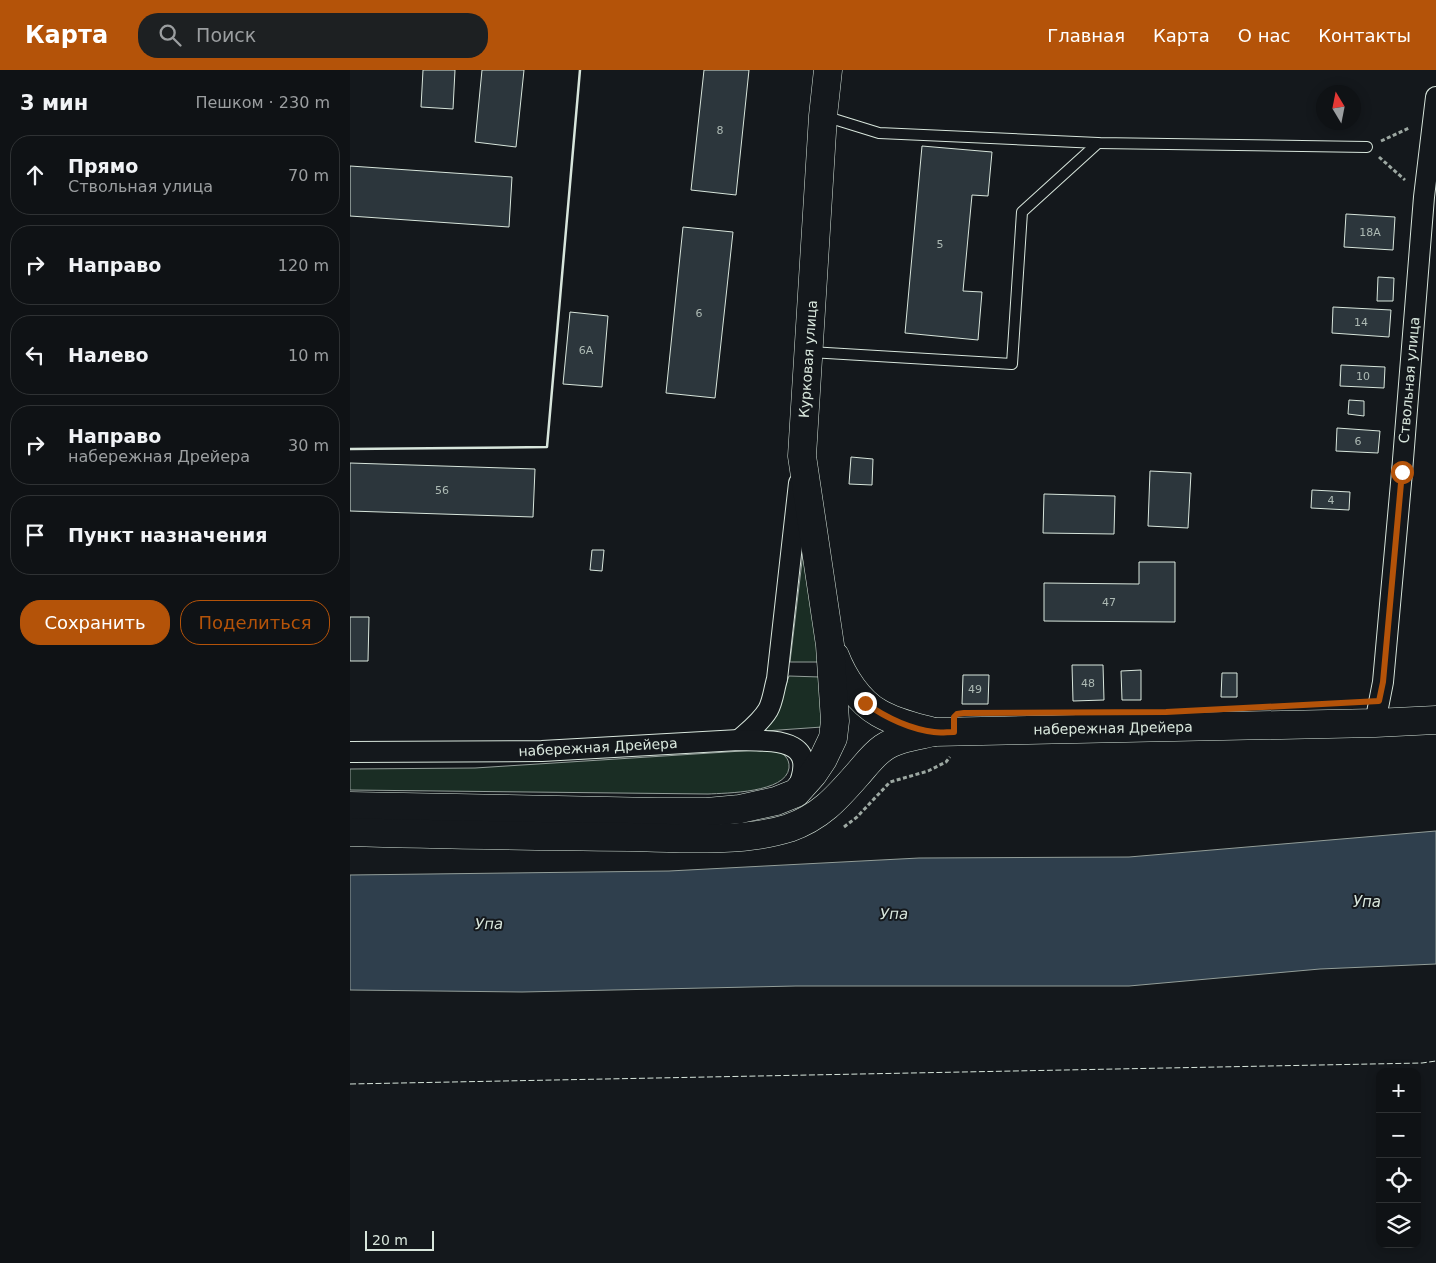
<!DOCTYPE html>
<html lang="ru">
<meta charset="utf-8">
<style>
:root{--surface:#0f1215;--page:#1d2022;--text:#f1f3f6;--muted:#9b9ea0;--line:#2f3234;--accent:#b45309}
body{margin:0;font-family:"DejaVu Sans",sans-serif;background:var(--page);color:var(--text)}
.controls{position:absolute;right:15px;bottom:15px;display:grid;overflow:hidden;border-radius:10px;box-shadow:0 2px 12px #0003}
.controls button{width:45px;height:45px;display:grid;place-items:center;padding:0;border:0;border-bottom:1px solid var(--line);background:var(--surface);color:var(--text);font:25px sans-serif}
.compass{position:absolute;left:966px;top:15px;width:45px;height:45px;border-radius:50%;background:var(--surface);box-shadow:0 2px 12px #0003;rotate:350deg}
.scale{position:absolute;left:15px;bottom:12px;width:69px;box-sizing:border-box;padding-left:5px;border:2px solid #d8e6dc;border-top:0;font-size:14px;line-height:18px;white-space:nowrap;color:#d8e6dc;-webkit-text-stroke:4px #14181c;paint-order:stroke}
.stop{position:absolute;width:15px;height:15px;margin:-11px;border:4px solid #b45309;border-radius:50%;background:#fff}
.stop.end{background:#b45309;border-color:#fff;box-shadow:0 1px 5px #0008}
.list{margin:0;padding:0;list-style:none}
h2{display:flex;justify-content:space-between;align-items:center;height:65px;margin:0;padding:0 20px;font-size:21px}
h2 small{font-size:16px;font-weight:400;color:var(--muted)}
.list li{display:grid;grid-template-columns:32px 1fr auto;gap:15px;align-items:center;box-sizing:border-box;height:80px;margin:0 10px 10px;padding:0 10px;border:1px solid var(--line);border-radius:20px}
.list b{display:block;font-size:19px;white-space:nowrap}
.list p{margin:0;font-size:16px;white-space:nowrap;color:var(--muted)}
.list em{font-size:16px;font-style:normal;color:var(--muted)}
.actions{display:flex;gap:10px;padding:15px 20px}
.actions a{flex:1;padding:11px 0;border:1px solid var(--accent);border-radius:20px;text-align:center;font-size:18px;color:var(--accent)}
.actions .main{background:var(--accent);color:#fff}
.icon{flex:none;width:28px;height:28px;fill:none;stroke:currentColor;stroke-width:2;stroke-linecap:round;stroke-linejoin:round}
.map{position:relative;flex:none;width:1086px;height:1193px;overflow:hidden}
header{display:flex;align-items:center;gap:30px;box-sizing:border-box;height:70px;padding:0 25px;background:var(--accent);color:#fff}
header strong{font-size:24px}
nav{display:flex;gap:28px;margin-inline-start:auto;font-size:18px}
.search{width:350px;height:45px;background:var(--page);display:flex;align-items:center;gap:12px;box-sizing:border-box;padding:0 18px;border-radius:20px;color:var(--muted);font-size:19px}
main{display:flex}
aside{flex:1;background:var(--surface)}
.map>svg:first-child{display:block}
.green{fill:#1a2d24;stroke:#939e99}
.water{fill:#2f3f4d;stroke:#939e99}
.building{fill:#2c363c;stroke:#d8e6dc}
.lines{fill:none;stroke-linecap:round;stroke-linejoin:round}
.service-casing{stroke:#d8e6dc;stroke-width:12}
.minor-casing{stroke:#d8e6dc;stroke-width:22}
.secondary-casing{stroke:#d8e6dc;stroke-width:29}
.path{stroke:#9da8a2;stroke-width:3;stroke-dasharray:4 2.5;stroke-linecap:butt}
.service{stroke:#14181c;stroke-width:10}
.minor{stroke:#14181c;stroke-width:20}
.secondary{stroke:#14181c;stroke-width:28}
.fence{stroke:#d8e6dc;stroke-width:1;stroke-dasharray:6 2.5;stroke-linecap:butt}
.wall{stroke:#d8e6dc;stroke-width:2.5}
.route{stroke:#b45309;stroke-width:6}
.labels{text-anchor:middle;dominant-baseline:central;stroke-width:4;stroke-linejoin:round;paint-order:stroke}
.number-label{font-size:11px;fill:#adbab4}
.street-label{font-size:14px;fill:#d8e6dc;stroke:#14181c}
.water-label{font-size:15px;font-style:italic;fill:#d8e6dc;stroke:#14181c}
</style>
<header>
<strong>Карта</strong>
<div class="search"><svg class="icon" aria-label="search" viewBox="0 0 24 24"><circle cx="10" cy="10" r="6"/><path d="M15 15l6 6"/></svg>Поиск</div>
<nav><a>Главная</a><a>Карта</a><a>О нас</a><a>Контакты</a></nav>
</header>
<main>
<aside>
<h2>3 мин<small>Пешком · 230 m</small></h2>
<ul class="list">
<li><svg class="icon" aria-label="ahead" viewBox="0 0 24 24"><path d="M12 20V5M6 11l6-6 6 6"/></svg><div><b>Прямо</b><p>Ствольная улица</p></div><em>70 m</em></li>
<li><svg class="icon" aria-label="right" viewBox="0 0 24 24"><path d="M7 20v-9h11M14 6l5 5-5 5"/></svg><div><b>Направо</b></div><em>120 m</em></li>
<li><svg class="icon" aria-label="left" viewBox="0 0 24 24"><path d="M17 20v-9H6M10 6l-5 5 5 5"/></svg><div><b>Налево</b></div><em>10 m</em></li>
<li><svg class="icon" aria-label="right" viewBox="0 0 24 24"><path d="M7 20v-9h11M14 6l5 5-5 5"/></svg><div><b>Направо</b><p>набережная Дрейера</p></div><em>30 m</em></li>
<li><svg class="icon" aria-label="arrive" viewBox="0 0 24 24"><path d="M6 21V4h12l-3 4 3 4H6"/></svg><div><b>Пункт назначения</b></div></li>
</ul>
<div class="actions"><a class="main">Сохранить</a><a>Поделиться</a></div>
</aside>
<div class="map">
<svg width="1086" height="1193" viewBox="0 0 1086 1193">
<rect width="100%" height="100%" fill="#14181c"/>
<g class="green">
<polygon points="455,466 470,592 440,592"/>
<polygon points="439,606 470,607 472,657 415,661 429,635"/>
<path d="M424,679c8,4 16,8 15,19 -3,25 -63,25 -81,26l-358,-4v-21l125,-1z"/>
</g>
<polygon class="water" points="1086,761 1086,894 970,899 779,916 446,916 172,922 0,920 0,805 319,801 569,788 779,787"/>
<g class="building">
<polygon points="73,0 105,0 103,39 71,37"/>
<polygon points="132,0 174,0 166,77 125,72"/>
<polygon points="354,0 399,0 386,125 341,120"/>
<polygon points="572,76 642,82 638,126 622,125 613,221 632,222 628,270 555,263"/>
<polygon points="0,96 162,107 159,157 0,146"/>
<polygon points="996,144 1045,147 1043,180 994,177"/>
<polygon points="333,157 383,162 365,328 316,323"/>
<polygon points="1028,207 1044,208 1043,231 1027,231"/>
<polygon points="983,237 1041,240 1039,267 982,263"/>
<polygon points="220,242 258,246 252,317 213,314"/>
<polygon points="991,295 1035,297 1034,318 990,316"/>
<polygon points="999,330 1014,331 1014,346 998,344"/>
<polygon points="987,358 1030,361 1028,383 986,381"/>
<polygon points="501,387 523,389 522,415 499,414"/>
<polygon points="0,393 185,399 183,447 0,441"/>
<polygon points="800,401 841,403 838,458 798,456"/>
<polygon points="962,420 1000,422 999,440 961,438"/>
<polygon points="694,424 765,426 764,464 693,463"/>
<polygon points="242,480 254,480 252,501 240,500"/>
<polygon points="789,492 825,492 825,552 694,551 694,513 789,514"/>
<polygon points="0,547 19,547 18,591 0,591"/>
<polygon points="722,595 753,595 754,630 723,631"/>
<polygon points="791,600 791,630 772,630 771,601"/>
<polygon points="872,603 887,603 887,627 871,627"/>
<polygon points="613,605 639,605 638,634 612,634"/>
</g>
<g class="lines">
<g class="service-casing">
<g id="service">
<polyline points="474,46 529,63 748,73 1017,77"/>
<polyline points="460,282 662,294 672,142 748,73"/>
</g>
</g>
<g class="minor-casing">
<g id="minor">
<polyline points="1025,653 1033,612 1052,402 1074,127 1086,27"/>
<path d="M389,670c10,-9 22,-18 29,-30 5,-9 6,-21 9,-31l22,-196"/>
<path d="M0,682l192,-1 197,-11c37,1 81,-2 58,50"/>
</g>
</g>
<g class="secondary-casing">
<g id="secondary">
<path d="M485,586c8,21 24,46 44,57 17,10 37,14 55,19l441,-9 61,-3"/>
<polyline points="0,736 307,742 357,742 390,739 426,731 446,723 463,704 473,689 483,668 485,651 480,575 452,386 473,46 478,0"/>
<path d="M0,762c94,3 187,4 281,5 50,1 110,6 158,-9 31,-11 47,-29 68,-53 8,-9 16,-20 26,-27 14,-10 34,-12 51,-16"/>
</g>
</g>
<g class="path">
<polyline points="1031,71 1059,58"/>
<polyline points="1029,87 1055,110"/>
<polyline points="494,757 507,747 540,712 578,701 596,692 600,687"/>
</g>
<use href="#service" class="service"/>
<use href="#minor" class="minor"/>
<use href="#secondary" class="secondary"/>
<polyline class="fence" points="0,1014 1072,993 1086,991"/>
<polyline class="wall" points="0,379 197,377 230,0"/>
</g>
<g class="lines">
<path class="route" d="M515,633c20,14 45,26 69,29 6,1 13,0 20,0v-15l3,-3 7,-1 202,-1 213,-11 4,-19 19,-210"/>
</g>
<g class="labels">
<g class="number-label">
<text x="370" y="60">8</text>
<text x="1020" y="162">18А</text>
<text x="590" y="174">5</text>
<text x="349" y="243">6</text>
<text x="1011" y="252">14</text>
<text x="236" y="280">6А</text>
<text x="1013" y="306">10</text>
<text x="1008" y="371">6</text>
<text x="92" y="420">56</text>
<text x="981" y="430">4</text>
<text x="759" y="532">47</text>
<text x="738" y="613">48</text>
<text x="625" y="619">49</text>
</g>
<g class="street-label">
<text transform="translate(458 289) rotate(-86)">Курковая улица</text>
<text transform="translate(1059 310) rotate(-85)">Ствольная улица</text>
<text transform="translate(763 658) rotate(-1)">набережная Дрейера</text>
<text transform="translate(248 677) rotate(-3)">набережная Дрейера</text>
</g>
<g class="water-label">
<text x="1017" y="832">Упа</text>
<text transform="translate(544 844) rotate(-1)">Упа</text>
<text transform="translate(139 854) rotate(-1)">Упа</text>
</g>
</g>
</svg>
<div class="controls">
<button>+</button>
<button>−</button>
<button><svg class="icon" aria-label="locate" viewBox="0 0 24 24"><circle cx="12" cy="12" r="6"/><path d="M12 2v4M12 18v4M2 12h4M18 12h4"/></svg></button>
<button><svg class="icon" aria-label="layers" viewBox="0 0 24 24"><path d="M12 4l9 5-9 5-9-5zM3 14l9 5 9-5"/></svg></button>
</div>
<svg class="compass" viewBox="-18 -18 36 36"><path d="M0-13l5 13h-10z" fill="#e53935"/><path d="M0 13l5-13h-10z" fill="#9b9ea0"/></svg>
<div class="scale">20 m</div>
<div class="stop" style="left:1052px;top:402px"></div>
<div class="stop end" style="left:515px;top:633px"></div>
</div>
</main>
